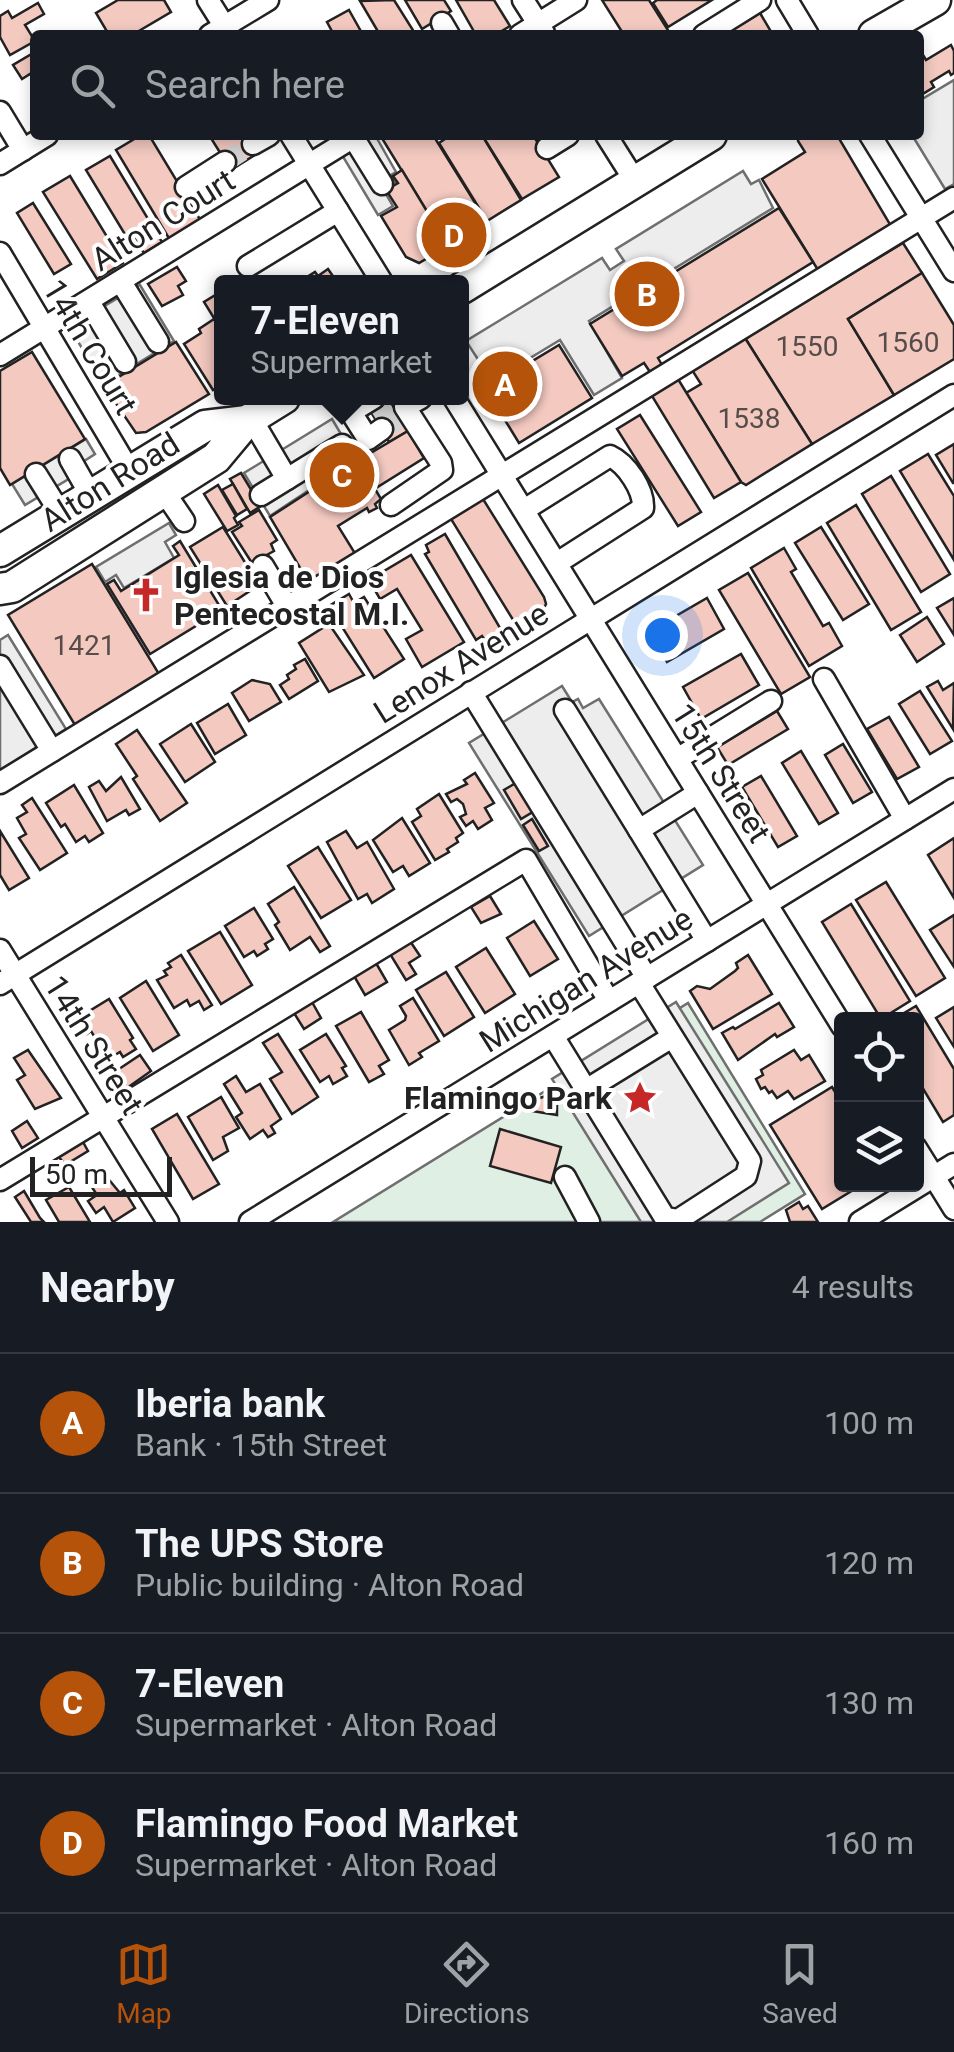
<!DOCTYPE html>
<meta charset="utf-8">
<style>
:root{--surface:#171b24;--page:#242831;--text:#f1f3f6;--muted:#9ea1a6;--line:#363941;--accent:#b45309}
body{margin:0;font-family:Roboto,sans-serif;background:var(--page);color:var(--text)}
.controls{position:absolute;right:30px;bottom:30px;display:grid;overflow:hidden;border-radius:10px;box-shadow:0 5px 15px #0003}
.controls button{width:90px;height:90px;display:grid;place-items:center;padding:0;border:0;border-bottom:2px solid var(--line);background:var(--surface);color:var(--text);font:50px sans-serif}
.scale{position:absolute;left:30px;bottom:25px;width:142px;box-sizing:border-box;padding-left:10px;border:5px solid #222;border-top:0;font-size:28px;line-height:35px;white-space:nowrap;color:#222;-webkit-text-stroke:8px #fff;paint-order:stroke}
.you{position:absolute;left:662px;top:635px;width:35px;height:35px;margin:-25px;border:8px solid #fff;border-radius:50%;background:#1a73e8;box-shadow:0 0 0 15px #1a73e833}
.badge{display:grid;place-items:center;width:65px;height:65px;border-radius:50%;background:var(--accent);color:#fff;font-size:32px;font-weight:700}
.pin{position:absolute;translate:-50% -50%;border:5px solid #fff;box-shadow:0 2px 10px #0006}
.popup{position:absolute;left:214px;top:275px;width:255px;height:130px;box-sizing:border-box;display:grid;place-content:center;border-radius:10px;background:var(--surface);filter:drop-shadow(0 2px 8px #0005);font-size:32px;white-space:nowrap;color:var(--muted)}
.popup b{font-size:38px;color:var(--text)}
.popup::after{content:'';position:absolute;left:50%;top:100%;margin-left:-20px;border:20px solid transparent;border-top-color:var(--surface)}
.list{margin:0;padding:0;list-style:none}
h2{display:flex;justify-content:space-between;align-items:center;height:130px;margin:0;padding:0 40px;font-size:42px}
h2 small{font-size:32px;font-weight:400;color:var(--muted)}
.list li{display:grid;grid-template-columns:65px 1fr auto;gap:30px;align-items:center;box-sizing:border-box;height:140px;padding:0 40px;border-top:2px solid var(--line)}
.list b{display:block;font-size:38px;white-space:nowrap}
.list p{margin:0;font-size:32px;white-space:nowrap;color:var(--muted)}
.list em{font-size:32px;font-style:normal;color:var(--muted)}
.icon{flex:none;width:55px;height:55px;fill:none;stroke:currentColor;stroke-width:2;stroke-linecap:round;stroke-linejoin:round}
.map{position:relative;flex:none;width:954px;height:1222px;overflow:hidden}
.search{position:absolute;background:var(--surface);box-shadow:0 5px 15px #0003;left:30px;right:30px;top:30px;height:110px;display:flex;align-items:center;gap:25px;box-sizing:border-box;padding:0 35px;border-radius:10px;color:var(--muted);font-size:38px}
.sheet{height:690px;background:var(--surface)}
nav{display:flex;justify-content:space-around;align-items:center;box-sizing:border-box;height:140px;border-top:2px solid var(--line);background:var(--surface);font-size:28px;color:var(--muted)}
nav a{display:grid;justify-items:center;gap:5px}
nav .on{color:var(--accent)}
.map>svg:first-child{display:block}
.green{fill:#e0efe3;stroke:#6f6f6f;stroke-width:2.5}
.parking{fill:#ededed;stroke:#6f6f6f;stroke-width:2.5}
.building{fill:#f3c9c0;stroke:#222;stroke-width:2.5}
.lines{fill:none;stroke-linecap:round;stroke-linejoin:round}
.minor-tunnel{stroke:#d3d3d3;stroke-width:20;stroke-dasharray:20 10;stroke-linecap:butt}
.minor-casing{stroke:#222;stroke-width:25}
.highway-casing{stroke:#222;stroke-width:35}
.minor{stroke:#fff;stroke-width:20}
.highway{stroke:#fff;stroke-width:30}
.labels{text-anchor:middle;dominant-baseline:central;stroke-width:8;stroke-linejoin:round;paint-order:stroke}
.number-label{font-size:28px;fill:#564c4a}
.street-label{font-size:32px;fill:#222;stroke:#fff}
.poi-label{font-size:32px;font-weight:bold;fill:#222;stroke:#fff;text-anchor:start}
</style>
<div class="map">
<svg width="954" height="1222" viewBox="0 0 954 1222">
<rect width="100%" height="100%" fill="#fff"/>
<polygon class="green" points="688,1003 805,1194 760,1222 333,1222"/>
<g class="parking">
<polygon points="954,80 954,184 945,189 912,135 919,135 919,101"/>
<polygon points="375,135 396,172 391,175 395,182 383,189 393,206 378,215 342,155"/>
<polygon points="743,171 751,184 759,180 773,208 589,321 622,378 594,395 560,340 492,381 466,341 602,258 610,270 624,261 616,249"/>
<polygon points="140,285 174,341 104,384 69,327"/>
<polygon points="332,419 356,459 270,516 244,473"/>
<polygon points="86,439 95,454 78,465 82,471 25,505 12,484"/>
<polygon points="169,523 176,535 165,542 174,558 124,588 116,575 105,582 96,567"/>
<polygon points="8,635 66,729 0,770 0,640"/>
<polygon points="562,686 572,702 578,699 583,708 599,699 703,865 589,936 469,743"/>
<polygon points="676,1002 789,1183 727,1222 641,1222 552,1079"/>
</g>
<g class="building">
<polygon points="118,0 164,0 171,12 132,35 109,35 96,13"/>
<polygon points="394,0 416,35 380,35 360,1"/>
<polygon points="405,0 444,0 451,11 422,29"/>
<polygon points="456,0 494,0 510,26 495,35 476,35"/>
<polygon points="602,0 649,0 671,35 624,35"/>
<polygon points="657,0 712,0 668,27 653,3"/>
<polygon points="38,3 44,14 25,25 35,41 10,55 0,37 0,16 8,11 12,18"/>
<polygon points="349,10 363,35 334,35 327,22"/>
<polygon points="760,13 773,35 724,35"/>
<polygon points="951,45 954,51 954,73 951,75 949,71 931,82 934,87 921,95 919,57 923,55 926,60"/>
<polygon points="35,52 35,80 30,74 22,79 13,65"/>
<polygon points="141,135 149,135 201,221 170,240 116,150"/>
<polygon points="209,135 248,135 258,153 231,170"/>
<polygon points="380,135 433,135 487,222 448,246"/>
<polygon points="451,135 482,135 521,200 487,221 439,143"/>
<polygon points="482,135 533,135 559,177 522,199"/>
<polygon points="799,135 837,135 891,226 818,270 762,179 805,152 798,141"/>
<polygon points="110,156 162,242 144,253 134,238 129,241 86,170"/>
<polygon points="402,170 448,246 419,263 406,257 381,216 397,207 386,190 398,183 393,176"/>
<polygon points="70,176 123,263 97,279 43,192"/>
<polygon points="33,203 71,264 54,274 17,213"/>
<polygon points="779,208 813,262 658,358 662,365 650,372 644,363 622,376 590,324"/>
<polygon points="903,243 922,273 848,319 894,395 812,444 745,338"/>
<polygon points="177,267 186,281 178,286 183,295 162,306 148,284"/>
<polygon points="328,269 337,282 299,282 315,272 318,276"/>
<polygon points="922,273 954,325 954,359 894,395 848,319"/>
<polygon points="222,291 222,331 204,302"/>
<polygon points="214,319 222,332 222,385 213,390 184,344 201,333 199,329"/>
<polygon points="745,338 812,444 746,485 741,482 686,393 701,384 692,370"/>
<polygon points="176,342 209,394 146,432 136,433 104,386"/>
<polygon points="559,345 592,398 519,443 486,389"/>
<polygon points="32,352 85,439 10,485 0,468 0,371"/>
<polygon points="678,379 741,482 714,498 652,396"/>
<polygon points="384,398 388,398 408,431 389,442 368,407"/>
<polygon points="640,415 701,512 678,526 617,429"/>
<polygon points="408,431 424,458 376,488 359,460"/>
<polygon points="954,444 954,483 953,483 936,455"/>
<polygon points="928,454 954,496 954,560 900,471"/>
<polygon points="358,460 381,499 375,504 377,508 369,512 367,508 338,526 356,555 305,583 302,578 305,576 270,517"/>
<polygon points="241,473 261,506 250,513 230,479"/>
<polygon points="891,476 950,574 921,592 862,494"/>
<polygon points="233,484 247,509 237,515 222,490"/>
<polygon points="218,485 236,516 234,518 238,525 227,531 204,494"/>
<polygon points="483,499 544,597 546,604 542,613 518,628 451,519"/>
<polygon points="856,505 921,612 891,630 827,523"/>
<polygon points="259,510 277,540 271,544 274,551 252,563 232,532 242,526 239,522"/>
<polygon points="223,527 259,585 227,606 190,547"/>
<polygon points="821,527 869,604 843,620 795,543"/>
<polygon points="445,534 503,633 487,643 482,636 476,640 425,554 429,552 426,545"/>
<polygon points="180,541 222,610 150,654 107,584 114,580 121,591 179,555 173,546"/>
<polygon points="784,548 796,569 791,572 823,626 829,623 842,646 809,666 751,568"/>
<polygon points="411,555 464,642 422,667 406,639 422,630 397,589 380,599 369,580"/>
<polygon points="92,564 159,674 75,725 8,615"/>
<polygon points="748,573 810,677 781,694 719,590"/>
<polygon points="349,594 354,603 364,597 404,659 374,678 329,606"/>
<polygon points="707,598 724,629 667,662 650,631"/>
<polygon points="954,598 954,635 937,608"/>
<polygon points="927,617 944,644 917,662 900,635"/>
<polygon points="329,624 364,675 329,692 299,643"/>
<polygon points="741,654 759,685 701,719 683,687"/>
<polygon points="305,659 318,681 289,699 280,685 289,679 287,675 296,669 294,665"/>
<polygon points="252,680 270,684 281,702 249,721 232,693"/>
<polygon points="938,681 943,690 954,683 953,729 927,687"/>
<polygon points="920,691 952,741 930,754 899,704"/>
<polygon points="228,704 246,735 215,754 197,723"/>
<polygon points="777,711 788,729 728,765 717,747"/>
<polygon points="889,717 919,767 897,779 867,729"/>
<polygon points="191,724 215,762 185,782 160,744"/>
<polygon points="137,730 187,803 160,821 133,779 137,776 116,744"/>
<polygon points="843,744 872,792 853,803 825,755"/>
<polygon points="801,751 838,813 819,824 782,763"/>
<polygon points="475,773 494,803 485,808 492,820 478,829 473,821 466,826 460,817 466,814 463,804 457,799 451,802 446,794 467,784 464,780"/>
<polygon points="761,776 797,836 778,847 742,787"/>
<polygon points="121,777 140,809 129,815 126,810 107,821 89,787 99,781 106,791"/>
<polygon points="519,781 536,810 521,819 504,790"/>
<polygon points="74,785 103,833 89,842 85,836 76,842 65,824 61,827 46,803"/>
<polygon points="439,794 463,833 456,838 458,842 447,849 449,852 435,860 412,822 421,816 417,809"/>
<polygon points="32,798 67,853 40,870 19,838 26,834 17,818 27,812 22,805"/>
<polygon points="402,818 430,863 409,876 403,866 393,872 373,840"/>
<polygon points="532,819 548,846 539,851 523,825"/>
<polygon points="0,831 29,878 9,890 0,875"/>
<polygon points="346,831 357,848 367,842 394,889 372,903 367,894 358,899 327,842"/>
<polygon points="954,838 954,898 928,855"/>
<polygon points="318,847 351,900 321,918 288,866"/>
<polygon points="886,882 945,978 916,996 856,900"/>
<polygon points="294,887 330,946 320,952 310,937 290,950 275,925 279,922 268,904"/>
<polygon points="490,896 501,914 481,923 471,907"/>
<polygon points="851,904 910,1001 881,1019 822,922"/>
<polygon points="254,908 273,939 265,944 268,949 257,956 254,951 244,957 225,926"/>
<polygon points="954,915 954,967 930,930"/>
<polygon points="534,921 558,959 530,976 507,938"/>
<polygon points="220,932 252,985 221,1004 188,951"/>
<polygon points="410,941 420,956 409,963 416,974 406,980 390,954"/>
<polygon points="486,948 515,994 485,1013 456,967"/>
<polygon points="181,955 212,1005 204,1010 199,1001 190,1006 187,1000 174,1008 157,980 167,975 164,971 171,967 168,963"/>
<polygon points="748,955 772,994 713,1029 690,991 697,986 710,989 735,971 738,968 736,963"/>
<polygon points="376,963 387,982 365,995 354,976"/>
<polygon points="446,972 474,1017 444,1036 416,990"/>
<polygon points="146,981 179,1035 153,1051 120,998"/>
<polygon points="413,998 439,1041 419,1053 422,1057 409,1065 389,1030 405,1020 406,1016 400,1006"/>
<polygon points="109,999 133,1038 130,1040 136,1049 123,1057 120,1052 108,1059 91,1031 87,1034 78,1018"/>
<polygon points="312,1002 321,1018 304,1029 294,1013"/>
<polygon points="779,1003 794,1027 777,1037 775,1034 738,1060 722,1033 733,1027 735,1029"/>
<polygon points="916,1006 954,1069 954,1115 943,1122 916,1077 916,1019 894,1019"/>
<polygon points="954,1007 954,1047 936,1018"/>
<polygon points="361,1012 389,1060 379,1066 384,1074 369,1082 336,1026"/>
<polygon points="278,1034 318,1097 292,1114 270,1079 282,1072 263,1043"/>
<polygon points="326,1034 346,1066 342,1068 347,1076 333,1084 329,1076 320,1082 300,1050"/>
<polygon points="28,1050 61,1098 35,1109 17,1080 25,1075 14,1058"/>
<polygon points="794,1050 801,1060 809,1055 825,1081 794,1099 788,1091 777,1098 772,1091 769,1093 765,1087 761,1089 756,1079 763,1075 761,1070"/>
<polygon points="140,1055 151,1071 127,1088 116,1071"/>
<polygon points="236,1076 246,1092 260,1084 281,1119 271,1126 275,1133 268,1137 263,1130 250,1139 236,1117 242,1113 224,1084"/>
<polygon points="832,1087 842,1103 842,1184 863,1184 822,1209 770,1125"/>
<polygon points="546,1096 557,1104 557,1115 532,1111 537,1099"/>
<polygon points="221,1097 239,1128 223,1137 228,1151 213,1160 188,1117"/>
<polygon points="177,1114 219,1184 193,1199 152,1129"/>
<polygon points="27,1121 38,1138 22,1148 12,1131"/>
<polygon points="500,1129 561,1147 551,1183 490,1166"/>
<polygon points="83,1142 88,1151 65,1165 59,1157"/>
<polygon points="96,1176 99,1180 106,1176 120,1193 124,1190 135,1208 113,1222 104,1207 96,1213 88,1201 97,1195 88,1181"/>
<polygon points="69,1187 90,1222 59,1222 46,1200"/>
<polygon points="24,1191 40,1218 44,1222 31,1222 15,1197"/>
<polygon points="799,1202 803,1209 808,1206 818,1222 790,1222 786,1210"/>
</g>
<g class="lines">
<g class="minor-tunnel">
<polyline points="225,162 253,144"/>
<polyline points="374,416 392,405"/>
<polyline points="382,429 400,419"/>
</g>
<g class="minor-casing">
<g id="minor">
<polyline points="208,0 230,35"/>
<polyline points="523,0 544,33"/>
<polyline points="787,0 808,35"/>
<polyline points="442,23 449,35"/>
<polyline points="210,35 268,0"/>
<polyline points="520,35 576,0"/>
<polyline points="704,35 760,0"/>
<polyline points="0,112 23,150"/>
<polyline points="291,135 382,282"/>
<polyline points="606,135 635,181"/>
<polyline points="870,135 954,271"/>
<polyline points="353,137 382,184"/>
<polyline points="253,144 269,135"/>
<polyline points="547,148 568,135"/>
<polyline points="0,164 47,135"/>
<polyline points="186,187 225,162"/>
<polyline points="0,253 130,472"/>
<polyline points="248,266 338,211"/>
<polyline points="121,282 158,342"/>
<polyline points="89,302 125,362"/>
<polyline points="0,355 357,135"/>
<polyline points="342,398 368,439 382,429"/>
<polyline points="454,398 842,1026"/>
<polyline points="351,412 374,398"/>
<polyline points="251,418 287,479"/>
<polyline points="70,459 91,496"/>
<polyline points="36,474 61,514"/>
<polyline points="163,490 184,521"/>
<polyline points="261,495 342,445"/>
<polyline points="391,505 442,470 441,463 405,407 421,398"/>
<path d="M524,510l86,-54c17,8 34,34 33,52l-86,55"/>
<polyline points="263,566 287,606"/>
<polyline points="0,666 52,751"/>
<polyline points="824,679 905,819"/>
<polyline points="471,692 647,978"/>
<polyline points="565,710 639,830"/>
<polyline points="677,759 771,701"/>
<polyline points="0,783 954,198"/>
<polyline points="698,793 639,830 707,941"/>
<polyline points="0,950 168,1222"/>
<polyline points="0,984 954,395"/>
<polyline points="553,1036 665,1218 678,1220 746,1176 750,1161 639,983"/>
<polyline points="586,1090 672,1037"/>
<polyline points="916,1148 954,1209"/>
<polyline points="565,1177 589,1222"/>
<polyline points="0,1180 526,860 609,1001"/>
<polyline points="250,1222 954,789"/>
<polyline points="860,1222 954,1164"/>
</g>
</g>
<g class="highway-casing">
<g id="highway">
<polyline points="874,35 935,0"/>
<polyline points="462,288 711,135"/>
<polyline points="0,551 205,426 247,421"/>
<polyline points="0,589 12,587 216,458 247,421 284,398"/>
</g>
</g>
<use href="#minor" class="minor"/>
<use href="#highway" class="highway"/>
</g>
<defs>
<g id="church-bare" transform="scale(2.7)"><path d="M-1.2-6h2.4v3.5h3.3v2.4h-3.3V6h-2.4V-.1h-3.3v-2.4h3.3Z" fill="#c62828" stroke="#fff" stroke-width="2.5" paint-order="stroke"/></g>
<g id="sight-bare" transform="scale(2.7)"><path d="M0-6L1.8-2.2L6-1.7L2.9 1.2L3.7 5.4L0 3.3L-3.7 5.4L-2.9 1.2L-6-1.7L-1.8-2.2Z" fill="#c62828" stroke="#fff" stroke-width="2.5" paint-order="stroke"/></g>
</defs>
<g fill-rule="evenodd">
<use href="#church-bare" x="146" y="595"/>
<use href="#sight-bare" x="640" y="1098"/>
</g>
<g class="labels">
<g class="number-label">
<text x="908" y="342">1560</text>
<text x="807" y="346">1550</text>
<text x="749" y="418">1538</text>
<text x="84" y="645">1421</text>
</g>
<g class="street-label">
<text transform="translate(163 220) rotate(-32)">Alton Court</text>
<text transform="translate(90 347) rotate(59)">14th Court</text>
<text transform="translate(110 482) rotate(-32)">Alton Road</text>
<text transform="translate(461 663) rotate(-32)">Lenox Avenue</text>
<text transform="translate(721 773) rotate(58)">15th Street</text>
<text transform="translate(586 980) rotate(-32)">Michigan Avenue</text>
<text transform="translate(94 1045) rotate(58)">14th Street</text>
</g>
<g class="poi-label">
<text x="174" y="577">Iglesia de Dios<tspan x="174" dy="37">Pentecostal M.I.</tspan></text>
<text x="612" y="1098" text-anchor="end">Flamingo Park</text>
</g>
</g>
</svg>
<div class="controls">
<button><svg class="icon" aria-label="locate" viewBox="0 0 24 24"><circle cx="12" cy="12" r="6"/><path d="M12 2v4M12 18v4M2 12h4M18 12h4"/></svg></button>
<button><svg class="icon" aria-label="layers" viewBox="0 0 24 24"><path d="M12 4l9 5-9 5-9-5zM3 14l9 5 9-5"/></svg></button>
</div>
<div class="scale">50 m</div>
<div class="you"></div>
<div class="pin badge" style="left:505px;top:384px">A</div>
<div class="pin badge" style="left:647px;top:294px">B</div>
<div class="pin badge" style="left:342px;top:475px">C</div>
<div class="popup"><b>7-Eleven</b>Supermarket</div>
<div class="pin badge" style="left:454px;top:235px">D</div>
<div class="search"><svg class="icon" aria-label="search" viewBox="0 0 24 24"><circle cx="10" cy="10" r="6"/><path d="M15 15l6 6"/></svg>Search here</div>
</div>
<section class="sheet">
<h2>Nearby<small>4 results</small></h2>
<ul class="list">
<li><span class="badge">A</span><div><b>Iberia bank</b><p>Bank · 15th Street</p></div><em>100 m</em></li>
<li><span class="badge">B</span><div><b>The UPS Store</b><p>Public building · Alton Road</p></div><em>120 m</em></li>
<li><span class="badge">C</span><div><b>7-Eleven</b><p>Supermarket · Alton Road</p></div><em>130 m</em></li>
<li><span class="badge">D</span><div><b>Flamingo Food Market</b><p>Supermarket · Alton Road</p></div><em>160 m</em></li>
</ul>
</section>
<nav>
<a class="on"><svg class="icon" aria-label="map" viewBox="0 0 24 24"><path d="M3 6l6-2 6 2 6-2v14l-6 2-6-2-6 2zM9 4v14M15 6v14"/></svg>Map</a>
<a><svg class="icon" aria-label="directions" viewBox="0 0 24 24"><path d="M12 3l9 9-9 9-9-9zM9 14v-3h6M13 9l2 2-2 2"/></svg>Directions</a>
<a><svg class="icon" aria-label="saved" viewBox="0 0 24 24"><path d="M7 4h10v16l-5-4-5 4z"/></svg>Saved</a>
</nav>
